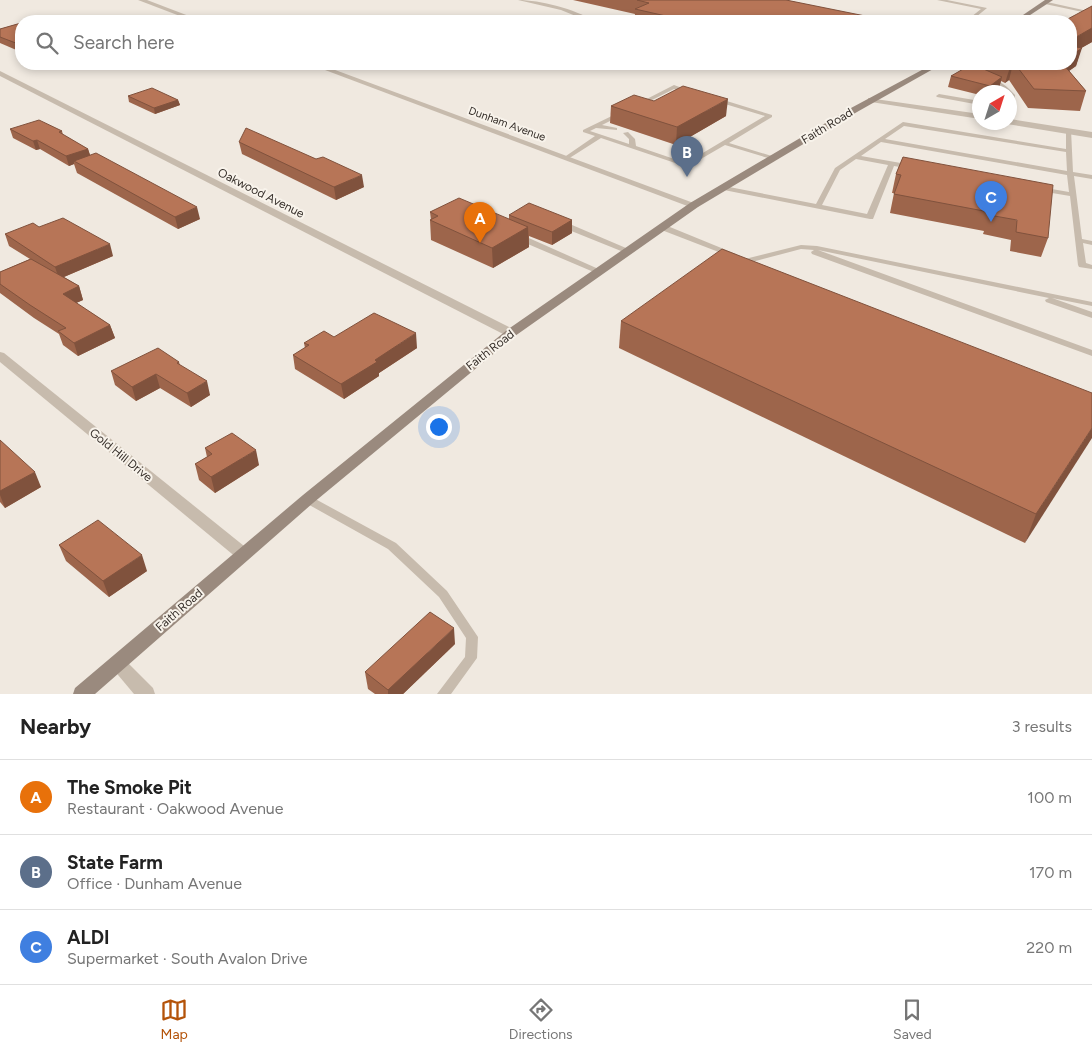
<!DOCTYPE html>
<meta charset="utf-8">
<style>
:root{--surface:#fff;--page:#f2f2f2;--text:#222;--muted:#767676;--line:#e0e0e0;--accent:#b45309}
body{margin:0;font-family:Figtree,sans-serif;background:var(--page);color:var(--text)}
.compass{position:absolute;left:972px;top:85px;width:45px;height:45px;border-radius:50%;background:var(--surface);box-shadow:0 2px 8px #0003;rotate:39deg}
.you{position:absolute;left:438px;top:426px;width:18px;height:18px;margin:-12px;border:4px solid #fff;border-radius:50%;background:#1a73e8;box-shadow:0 0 0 8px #1a73e833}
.badge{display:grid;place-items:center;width:32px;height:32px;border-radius:50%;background:var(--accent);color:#fff;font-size:16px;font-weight:700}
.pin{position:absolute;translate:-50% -41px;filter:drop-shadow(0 1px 2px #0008)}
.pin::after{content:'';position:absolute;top:26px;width:18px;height:15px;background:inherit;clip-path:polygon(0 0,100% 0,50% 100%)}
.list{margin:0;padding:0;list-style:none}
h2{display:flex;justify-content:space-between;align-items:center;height:65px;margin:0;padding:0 20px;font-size:21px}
h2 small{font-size:16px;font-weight:400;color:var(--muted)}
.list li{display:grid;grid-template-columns:32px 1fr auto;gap:15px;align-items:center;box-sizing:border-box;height:75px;padding:0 20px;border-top:1px solid var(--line)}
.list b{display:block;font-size:19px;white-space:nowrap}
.list p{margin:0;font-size:16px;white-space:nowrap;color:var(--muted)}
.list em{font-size:16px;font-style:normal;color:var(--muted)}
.icon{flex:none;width:28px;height:28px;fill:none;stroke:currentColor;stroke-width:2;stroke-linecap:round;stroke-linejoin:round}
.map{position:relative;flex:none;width:1092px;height:694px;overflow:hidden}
.search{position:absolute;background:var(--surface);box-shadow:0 2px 8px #0003;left:15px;right:15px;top:15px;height:55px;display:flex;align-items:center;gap:12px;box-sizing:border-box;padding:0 18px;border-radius:20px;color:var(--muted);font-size:19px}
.sheet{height:290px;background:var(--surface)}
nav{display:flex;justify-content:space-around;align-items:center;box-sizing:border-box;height:70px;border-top:1px solid var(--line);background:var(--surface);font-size:14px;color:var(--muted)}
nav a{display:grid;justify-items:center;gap:2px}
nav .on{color:var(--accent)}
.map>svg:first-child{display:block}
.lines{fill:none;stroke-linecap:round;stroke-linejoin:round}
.service{fill:#c7bbad;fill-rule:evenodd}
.minor{fill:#c7bbad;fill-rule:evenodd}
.tertiary{fill:#c7bbad;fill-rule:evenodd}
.secondary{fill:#9a8a7e;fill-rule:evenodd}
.wall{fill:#9d654b}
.shaded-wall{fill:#80523d}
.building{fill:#b77557;stroke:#80523d}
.labels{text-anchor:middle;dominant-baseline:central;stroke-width:4;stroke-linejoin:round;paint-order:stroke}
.far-street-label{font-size:11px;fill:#362f2a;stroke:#f8f3eb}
.street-label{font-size:12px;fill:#362f2a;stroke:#f8f3eb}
</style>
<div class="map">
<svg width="1092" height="694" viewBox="0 0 1092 694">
<rect width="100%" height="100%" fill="#f0e9e0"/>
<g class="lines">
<g class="service">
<path d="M518,0c22,0 57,9 76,21h-6l-27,-11z"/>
<polygon points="937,0 947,0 987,8 971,21 966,21 981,9"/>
<polygon points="1047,2 1092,12 1092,14 1045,4 1045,3"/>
<polygon points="947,64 955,64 977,72 972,73"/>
<path d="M988,78c12,1 19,9 27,17l-2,28 -5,-1h2v-30h-4l-7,-7 -11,-5z"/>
<polygon points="674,85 693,92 690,94 674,89 640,106 635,105"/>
<polygon points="939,94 980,101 980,105 937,97 936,96"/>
<polygon points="717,98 772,115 772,117 729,143 775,157 775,159 771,159 725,145 687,167 601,138 568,159 564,159 563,158 595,136 583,132 583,130 620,112 623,114 622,115 602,125 617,128 617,130 596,128 590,131 629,144 629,139 623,133 628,132 635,139 636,146 686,163 765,116 715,101 714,100"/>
<path d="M903,122l163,27v-18l5,-1 2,42 19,3v4l-18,-3 8,63 10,2v4l-9,-2 3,20 6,2v4l-13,-2 -1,-2 -8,-69 -30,-5 -3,-2 3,-2 29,5 -2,-17 -186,-33 -20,14 51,9 3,2 -3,2 -18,-3 -21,53h-3l-146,-29 -3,-2 3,-2 92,18 19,-36zM904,126l162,26 1,19 -182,-32zM856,159l32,6 -21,49 -45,-9 18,-35z"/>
<polygon points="559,222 565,222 633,251 629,253 626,253 559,226"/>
<polygon points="659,225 665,225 736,254 735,256 729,256 659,229"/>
<polygon points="516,235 522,235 603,271 602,273 596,273 516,239"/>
<polygon points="801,245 817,246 1092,302 1092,306 1052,298 1092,312 1092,318 1046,302 1045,300 1049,298 818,250 1092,350 1092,356 812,254 811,252 814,250 801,249 748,263 744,261 745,259"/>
<polygon points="308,495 396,543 447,591 478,637 477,658 451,694 437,694 465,657 466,638 439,597 388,549 304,502 303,499 304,496"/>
</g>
<g class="minor">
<polygon points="138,0 147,0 202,21 193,21"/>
<polygon points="309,64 319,64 699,205 698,207 690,207"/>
<polygon points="0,71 515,330 517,333 515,336 507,336 0,76"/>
<polygon points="868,98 980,114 980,119 871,102 868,102"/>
<polygon points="1010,119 1092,132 1092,138 1007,124 1006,122 1010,122"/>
<polygon points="117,655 123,658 153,688 155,694 134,694 108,663 111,658"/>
</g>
<polygon class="tertiary" points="0,352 4,353 249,550 251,554 249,558 243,560 237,558 0,362"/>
<g class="secondary">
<polygon points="1045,0 1053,0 1021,21 1014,21"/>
<polygon points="933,64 942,64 857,112 698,207 515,336 313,503 95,694 73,694 75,688 303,495 507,330 690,203 851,108"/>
</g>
</g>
<g class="wall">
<polygon points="573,0 786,0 885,21 634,21 635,14"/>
<polygon points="1092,6 1092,42 1081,48 1076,66 1069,71 1086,91 1080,111 1028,108 1009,80 1005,83 1001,81 999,88 993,92 980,92 980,95 948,87 951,76 978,66 978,64 1071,64"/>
<polygon points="21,23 21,52 0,43 0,29"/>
<polygon points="128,96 178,100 180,105 155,114 129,102"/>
<polygon points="654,101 726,116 676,145 610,123 611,106"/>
<polygon points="10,129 62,131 63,135 88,149 90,155 200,219 178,229 77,173 74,164 69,166 40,149 36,150 13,138"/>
<polygon points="239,142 316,159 364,187 336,200 242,154"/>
<polygon points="903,157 1048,238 1041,257 1010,251 1011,240 983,234 984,231 890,213 894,193 892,193 896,174"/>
<polygon points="430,212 509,219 509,215 572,220 572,233 552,245 529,236 529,247 493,268 431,240 430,220 431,220"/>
<polygon points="39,227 113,256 64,277 79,286 83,300 76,303 110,325 115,338 78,356 63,345 59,334 34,318 0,293 0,272 30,259 9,246 5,234"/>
<polygon points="621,321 1092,393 1025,543 619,348"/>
<polygon points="334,337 417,348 379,373 379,376 344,399 295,369 293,355 305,348 304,343"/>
<polygon points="179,362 180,365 210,395 191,407 160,388 136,401 115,385 111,371"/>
<polygon points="0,440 41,487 5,508 0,502"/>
<polygon points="205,448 259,465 215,493 199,480 195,464 207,457"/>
<polygon points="59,545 147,571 109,597 66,561"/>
<polygon points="455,644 403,694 375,694 368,689 365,672"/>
</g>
<g class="shaded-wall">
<polygon points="1092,28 1092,42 1071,54 1071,40"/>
<polygon points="1082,48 1076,66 1056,80 1061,64 1071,64 1071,56"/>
<polygon points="1011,64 1013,64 1009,80 1005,83"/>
<polygon points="1002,77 999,88 993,92 988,92 990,86"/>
<polygon points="728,99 726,116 676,145 677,127"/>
<polygon points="178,100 180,105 155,114 154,108"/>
<polygon points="37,140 40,149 36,150 33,141"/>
<polygon points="88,149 91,158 74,161 74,164 69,166 66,156"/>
<polygon points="362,175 364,187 336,200 334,187"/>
<polygon points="197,207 200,219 178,229 175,217"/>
<polygon points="572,220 572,233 552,245 552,232"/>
<polygon points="528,227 529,247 493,268 492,248"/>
<polygon points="110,244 113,256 59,279 55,267"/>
<polygon points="79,286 83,300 67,307 63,294"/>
<polygon points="110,325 115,338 78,356 74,343"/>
<polygon points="416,333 417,348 379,373 379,376 344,399 341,384 375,360"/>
<polygon points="156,374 160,388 136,401 132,387"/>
<polygon points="207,381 210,395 191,407 187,393"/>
<polygon points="1092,428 1092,438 1025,543 1036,514"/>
<polygon points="256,450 259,465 215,493 211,477"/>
<polygon points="35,472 41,487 5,508 0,495 0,491"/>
<polygon points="142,555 147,571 109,597 103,581"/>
<polygon points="454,628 455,644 403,694 388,694 388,690"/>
</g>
<g class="building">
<polygon points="637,0 786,0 885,20 883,21 688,21 635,9 649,3"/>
<polygon points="1092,6 1092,28 1071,40 1071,21 1064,21"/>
<polygon points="21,23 21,45 0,37 0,29"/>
<polygon points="1071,46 1082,48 1071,56"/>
<polygon points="972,64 1002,77 990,86 951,76"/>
<polygon points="1015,64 1063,64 1086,91 1034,89"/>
<polygon points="683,86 728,99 677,127 611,106 634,95 654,101"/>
<polygon points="152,88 178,100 154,108 128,96"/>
<polygon points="39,120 62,131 59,132 88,149 66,156 37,140 33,141 10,129"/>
<polygon points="246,128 316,159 323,157 362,175 334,187 239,142"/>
<polygon points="96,153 197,207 175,217 74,161"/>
<polygon points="903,157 1053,185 1048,238 1016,232 1017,220 989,215 989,212 894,194 901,175 896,174"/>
<polygon points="459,198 528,227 492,248 430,220 438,216 430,212"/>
<polygon points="529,203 572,220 552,232 509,215"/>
<polygon points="63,218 110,244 55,267 5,234 33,223 39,227"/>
<polygon points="722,249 1092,393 1092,428 1036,514 621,321"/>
<polygon points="31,259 79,286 63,294 110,325 74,343 58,331 66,328 30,305 0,284 0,272"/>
<polygon points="374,313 416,333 375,360 377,362 341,384 293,355 309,345 304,343 324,331 334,337"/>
<polygon points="158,348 179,362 177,363 207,381 187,393 156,374 132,387 111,371"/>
<polygon points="232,433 256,450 211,477 195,464 212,454 205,448"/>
<polygon points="0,440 35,472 0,491"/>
<polygon points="98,520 142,555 103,581 59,545"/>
<polygon points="430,612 454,628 388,690 365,672"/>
</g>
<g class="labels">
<g class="far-street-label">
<text transform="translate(507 124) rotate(20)">Dunham Avenue</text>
</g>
<g class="street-label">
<text transform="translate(827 126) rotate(-31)">Faith Road</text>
<text transform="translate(261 193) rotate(27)">Oakwood Avenue</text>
<text transform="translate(490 350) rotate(-38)">Faith Road</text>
<text transform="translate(121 455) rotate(39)">Gold Hill Drive</text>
<text transform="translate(179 610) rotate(-41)">Faith Road</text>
</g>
</g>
</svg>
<svg class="compass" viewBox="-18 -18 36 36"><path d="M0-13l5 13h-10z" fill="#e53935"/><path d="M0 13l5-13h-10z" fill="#767676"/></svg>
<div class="you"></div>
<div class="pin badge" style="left:480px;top:243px;background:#e8710a">A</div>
<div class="pin badge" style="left:687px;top:177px;background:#5c6f8a">B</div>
<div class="pin badge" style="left:991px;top:222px;background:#3f7fe0">C</div>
<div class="search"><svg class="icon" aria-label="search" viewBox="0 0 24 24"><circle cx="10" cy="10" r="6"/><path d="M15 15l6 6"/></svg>Search here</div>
</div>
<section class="sheet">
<h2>Nearby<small>3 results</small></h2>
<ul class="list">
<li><span class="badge" style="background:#e8710a">A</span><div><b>The Smoke Pit</b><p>Restaurant · Oakwood Avenue</p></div><em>100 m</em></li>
<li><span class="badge" style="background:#5c6f8a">B</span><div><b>State Farm</b><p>Office · Dunham Avenue</p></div><em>170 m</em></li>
<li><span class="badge" style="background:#3f7fe0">C</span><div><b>ALDI</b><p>Supermarket · South Avalon Drive</p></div><em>220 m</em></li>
</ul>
</section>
<nav>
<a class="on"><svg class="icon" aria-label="map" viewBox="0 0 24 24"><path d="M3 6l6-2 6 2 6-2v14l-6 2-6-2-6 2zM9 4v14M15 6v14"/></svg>Map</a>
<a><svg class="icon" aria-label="directions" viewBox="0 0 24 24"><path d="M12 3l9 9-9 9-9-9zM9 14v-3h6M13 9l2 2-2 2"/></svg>Directions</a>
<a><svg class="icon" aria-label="saved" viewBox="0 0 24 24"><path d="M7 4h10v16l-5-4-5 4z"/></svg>Saved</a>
</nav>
